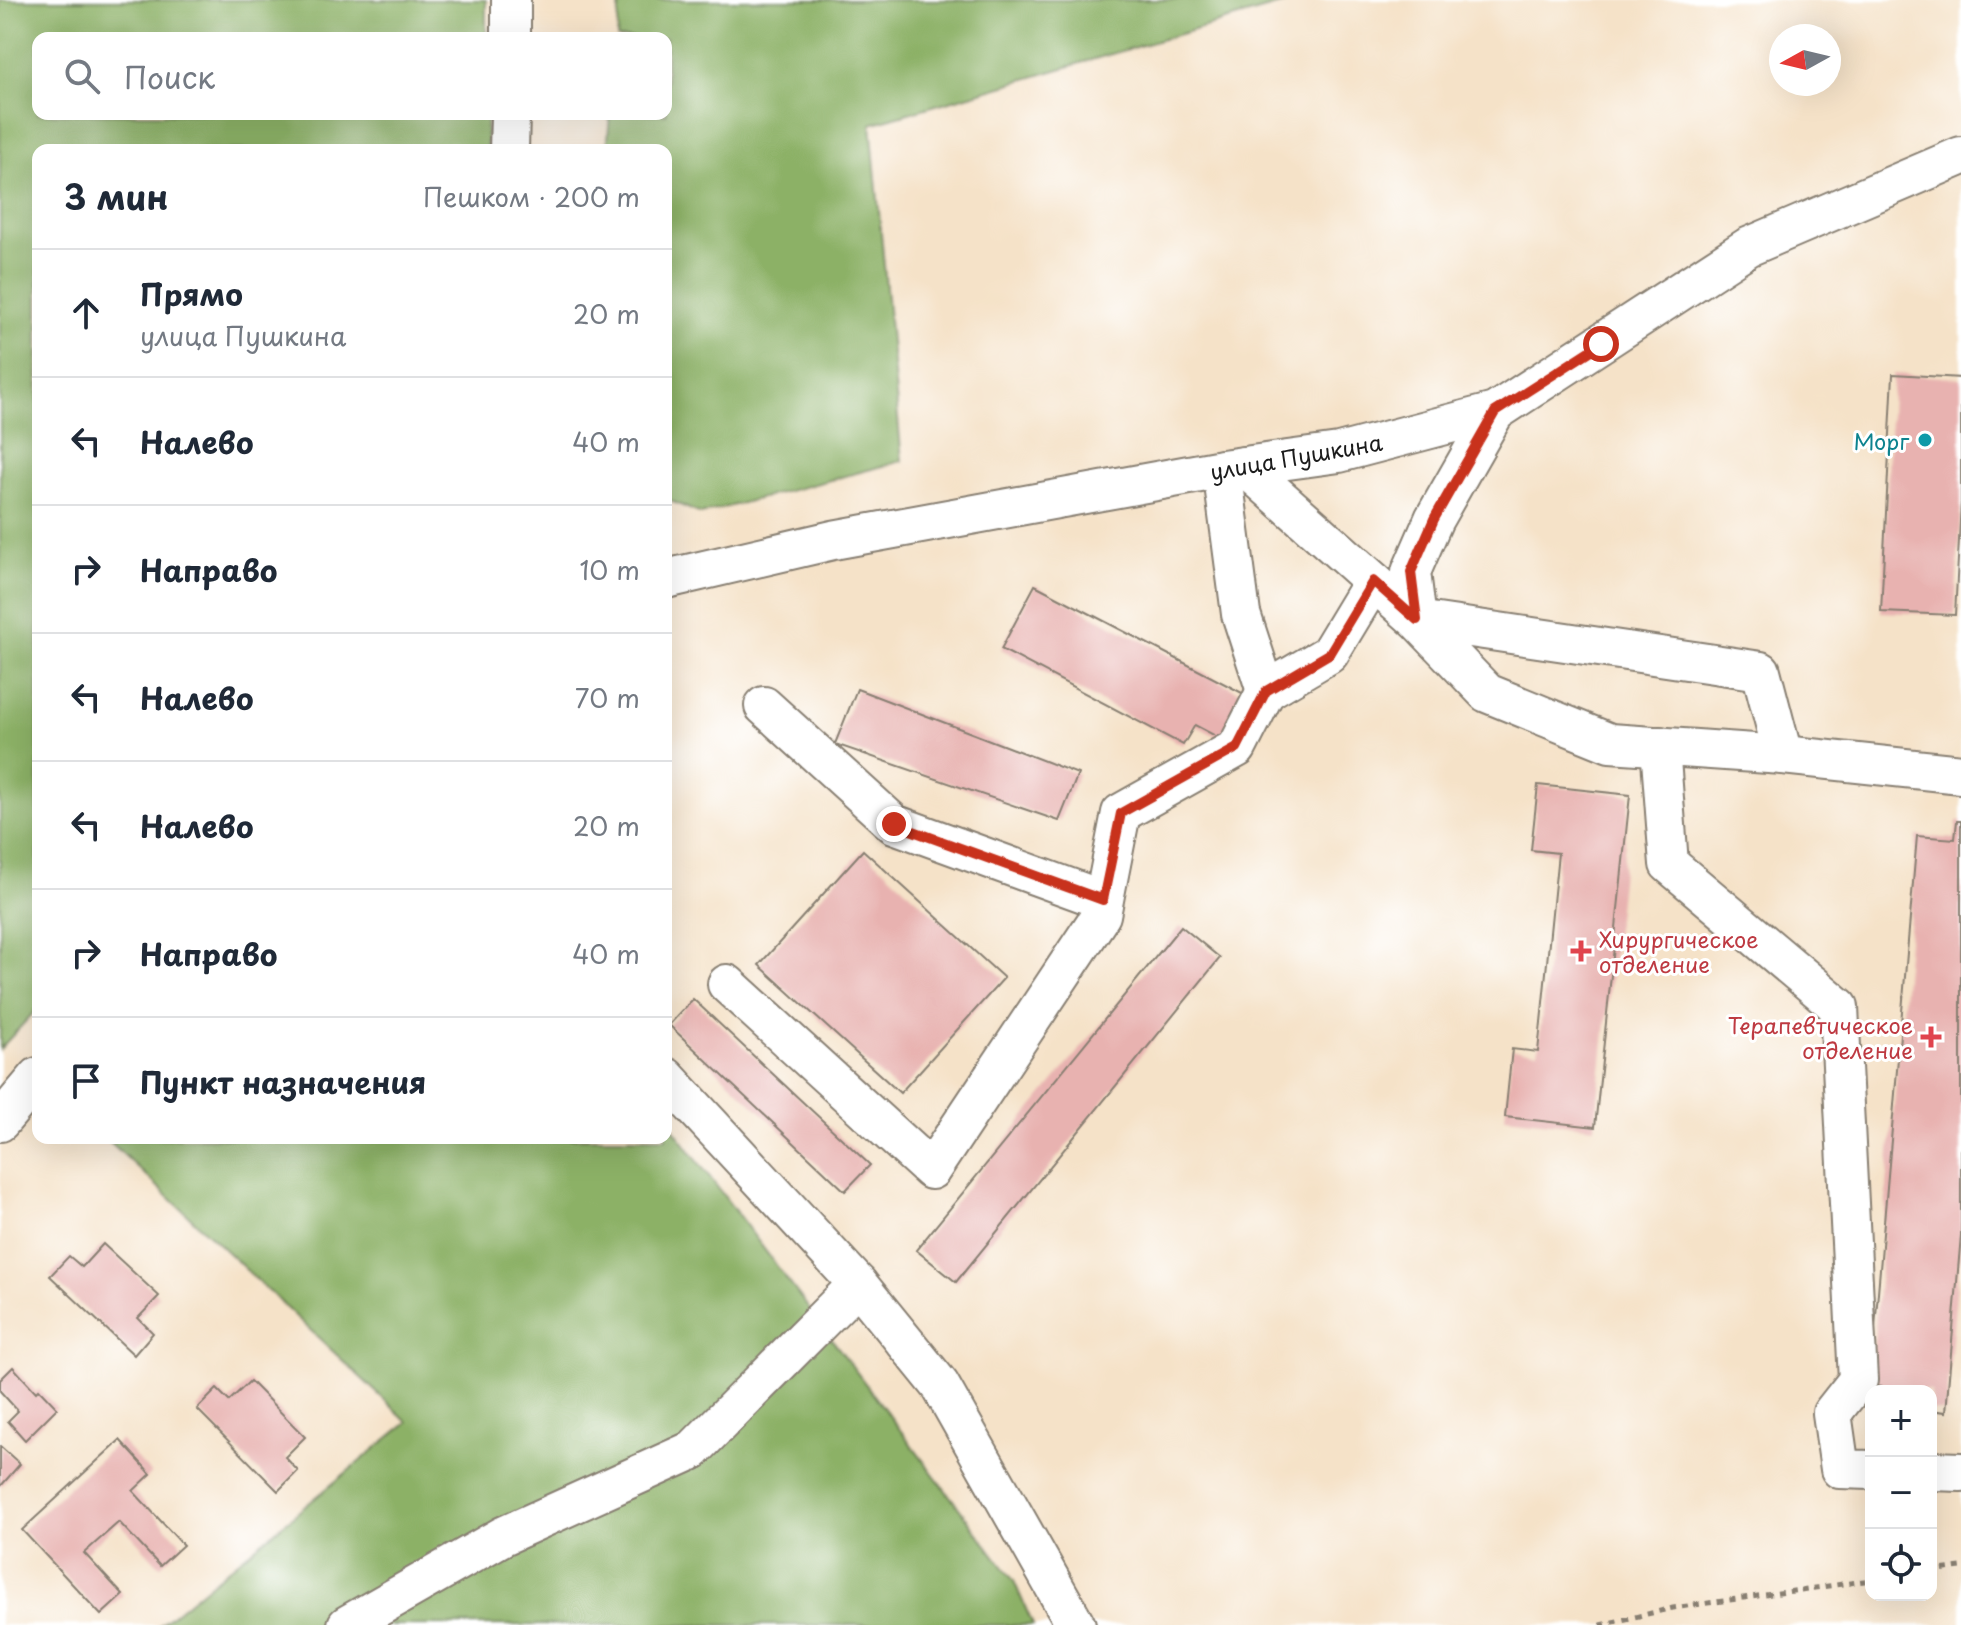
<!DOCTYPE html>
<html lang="ru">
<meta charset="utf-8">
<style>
:root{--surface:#fff;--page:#f2f2f3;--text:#1f2937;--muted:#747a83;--line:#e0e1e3}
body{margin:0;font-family:"Playpen Sans",sans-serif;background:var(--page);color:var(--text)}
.controls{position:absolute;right:24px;bottom:24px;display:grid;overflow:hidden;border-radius:16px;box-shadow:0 8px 32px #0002}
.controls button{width:72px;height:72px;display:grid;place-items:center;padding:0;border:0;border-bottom:2px solid var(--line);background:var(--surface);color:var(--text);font:40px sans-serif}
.compass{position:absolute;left:1769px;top:24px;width:72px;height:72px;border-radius:50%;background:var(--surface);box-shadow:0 8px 32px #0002;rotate:262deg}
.stop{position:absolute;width:24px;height:24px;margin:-18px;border:6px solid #c8321e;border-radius:50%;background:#fff}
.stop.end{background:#c8321e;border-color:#fff;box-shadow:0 2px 8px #0008}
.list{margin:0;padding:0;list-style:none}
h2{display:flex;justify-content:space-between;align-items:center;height:104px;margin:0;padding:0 32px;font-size:34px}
h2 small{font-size:26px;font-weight:400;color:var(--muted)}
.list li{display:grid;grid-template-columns:52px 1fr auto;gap:24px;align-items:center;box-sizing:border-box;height:128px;padding:0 32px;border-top:2px solid var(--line)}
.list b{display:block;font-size:30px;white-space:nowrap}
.list p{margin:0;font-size:26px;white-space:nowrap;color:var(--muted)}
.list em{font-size:26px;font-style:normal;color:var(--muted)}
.icon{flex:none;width:44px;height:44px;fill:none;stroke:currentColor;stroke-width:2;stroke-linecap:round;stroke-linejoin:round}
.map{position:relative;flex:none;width:1961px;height:1625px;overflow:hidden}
.search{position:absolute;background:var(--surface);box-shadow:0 8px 32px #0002;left:32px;top:32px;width:640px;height:88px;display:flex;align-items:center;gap:20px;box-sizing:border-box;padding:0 28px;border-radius:16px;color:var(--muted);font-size:30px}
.panel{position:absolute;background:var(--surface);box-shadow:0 8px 32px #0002;left:32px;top:144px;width:640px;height:1000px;border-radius:16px}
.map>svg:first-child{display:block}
.forest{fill:#8cb166;stroke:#546641;stroke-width:2}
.building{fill:#e8b2b0}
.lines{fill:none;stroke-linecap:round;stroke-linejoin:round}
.minor-casing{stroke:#887f72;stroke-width:42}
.path{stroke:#887f72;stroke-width:5;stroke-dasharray:6 6;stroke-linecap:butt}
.minor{stroke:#fff;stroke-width:38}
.route{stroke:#c8321e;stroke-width:10}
.culture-dot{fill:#0f9aa8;stroke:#fff;stroke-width:3}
.health-dot{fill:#e0444e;stroke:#fff;stroke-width:3}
.labels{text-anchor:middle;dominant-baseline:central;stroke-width:6;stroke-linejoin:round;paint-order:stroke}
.culture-label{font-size:22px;fill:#0d838f;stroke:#fff;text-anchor:end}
.street-label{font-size:22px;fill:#1c1c1c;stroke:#fff}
.health-label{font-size:22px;fill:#be3a42;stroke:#fff;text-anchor:start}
</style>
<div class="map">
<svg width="1961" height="1625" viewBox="0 0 1961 1625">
<rect width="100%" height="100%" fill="#fff"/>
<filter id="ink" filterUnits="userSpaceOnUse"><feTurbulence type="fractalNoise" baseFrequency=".0125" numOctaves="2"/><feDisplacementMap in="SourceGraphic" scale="16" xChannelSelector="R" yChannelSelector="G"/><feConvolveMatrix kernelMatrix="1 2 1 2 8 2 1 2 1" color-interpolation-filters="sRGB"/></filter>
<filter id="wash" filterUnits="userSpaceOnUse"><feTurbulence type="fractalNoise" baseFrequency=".006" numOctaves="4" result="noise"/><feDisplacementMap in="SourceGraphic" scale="32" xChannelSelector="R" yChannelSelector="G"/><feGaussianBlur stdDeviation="1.8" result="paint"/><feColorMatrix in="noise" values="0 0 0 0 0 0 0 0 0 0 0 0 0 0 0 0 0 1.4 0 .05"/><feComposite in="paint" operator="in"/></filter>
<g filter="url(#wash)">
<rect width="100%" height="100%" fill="#f5e2c8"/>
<g class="forest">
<polygon points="0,0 486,0 486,38 38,38 38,114 486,114 487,150 38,150 38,1008 0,1049"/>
<polygon points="620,0 1297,0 871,124 902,461 701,514 666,499 666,150 607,150 610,114 666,114 666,38 617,38"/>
<polygon points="666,1119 1014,1581 1033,1625 160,1625 408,1422 106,1138 666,1138"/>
</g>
<g id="blocks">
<g class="building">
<polygon points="1893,374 1961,378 1961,502 1955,615 1881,612"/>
<polygon points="1035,585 1246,695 1223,740 1195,725 1183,745 1001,649"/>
<polygon points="857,689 1078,774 1059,821 835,744"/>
<polygon points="1538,785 1630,795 1595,1127 1505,1117 1512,1049 1538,1052 1558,853 1531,850"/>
<polygon points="1957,821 1961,821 1961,1235 1946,1412 1931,1410 1931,1391 1870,1386 1917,836 1955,839"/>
<polygon points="863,850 1004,978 900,1093 759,965"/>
<polygon points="1181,926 1220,958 956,1282 916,1250"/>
<polygon points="693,999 870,1165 845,1191 669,1025"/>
<polygon points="103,1244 159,1296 138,1318 153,1333 134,1355 50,1276 69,1256 82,1267"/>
<polygon points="13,1367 36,1392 39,1389 57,1408 25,1440 8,1421 18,1411 0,1391 0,1380"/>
<polygon points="250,1381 305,1437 285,1457 298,1471 278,1491 197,1409 217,1389 229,1401"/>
<polygon points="120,1440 151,1474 133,1491 183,1545 160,1566 119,1522 84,1553 123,1595 101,1615 22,1530"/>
<polygon points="0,1446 20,1464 0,1487"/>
</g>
</g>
</g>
<g filter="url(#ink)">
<use href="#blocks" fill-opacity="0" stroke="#887f72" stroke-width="2"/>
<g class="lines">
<g class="minor-casing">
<g id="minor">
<polyline points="511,38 511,0"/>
<polyline points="509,150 510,114"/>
<polyline points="1244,466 1417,620 1411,572 1434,519 1495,412"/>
<polyline points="1222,469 1241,614 1266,691 1329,654 1373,581"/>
<polyline points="666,579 833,540 1222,469 1339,453 1495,412 1748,247 1961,156"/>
<polygon points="1417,620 1761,671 1783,755 1610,743 1487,693"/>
<polyline points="764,706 894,824 1103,900"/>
<polyline points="1660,746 1669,864 1839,1007 1858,1380 1832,1413 1840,1469 1871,1470"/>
<polyline points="1783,755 1961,774"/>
<polyline points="727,984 931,1170 1101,915 1121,813 1237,748 1266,691"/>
<polyline points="666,1077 858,1284 940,1385 1076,1625"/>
<polyline points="0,1122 38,1077"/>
<polyline points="1931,1471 1961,1472"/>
<polyline points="347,1625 503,1536 693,1450 858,1284"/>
</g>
</g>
<g class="path">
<polyline points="1931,1571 1961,1567"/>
<polyline points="1600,1625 1673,1608 1871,1580"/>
</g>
<use href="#minor" class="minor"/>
</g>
</g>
<g class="lines" filter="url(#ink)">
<polyline class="route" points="894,824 1103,900 1121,813 1237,748 1266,691 1329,654 1373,581 1417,620 1411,572 1434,519 1495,412 1601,344"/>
</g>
<circle class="culture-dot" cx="1925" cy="440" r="8"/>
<g class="health-dot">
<path d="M1577 939h8v8h8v8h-8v8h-8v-8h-8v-8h8z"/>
<path d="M1927 1025h8v8h8v8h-8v8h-8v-8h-8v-8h8z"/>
</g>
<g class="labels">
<g class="culture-label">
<text x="1909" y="440">Морг</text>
</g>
<g class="street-label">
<text transform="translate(1296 456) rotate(-10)">улица Пушкина</text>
</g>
<g class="health-label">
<text x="1599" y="938">Хирургическое<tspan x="1599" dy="25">отделение</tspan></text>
<text x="1913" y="1024" text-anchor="end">Терапевтическое<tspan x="1913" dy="25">отделение</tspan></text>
</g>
</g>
</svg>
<div class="controls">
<button>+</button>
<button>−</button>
<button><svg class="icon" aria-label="locate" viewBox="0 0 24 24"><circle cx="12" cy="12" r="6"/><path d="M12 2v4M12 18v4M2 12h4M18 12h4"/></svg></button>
</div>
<svg class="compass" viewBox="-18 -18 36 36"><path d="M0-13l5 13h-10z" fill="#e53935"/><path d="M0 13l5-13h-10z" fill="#747a83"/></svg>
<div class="stop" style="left:1601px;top:344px"></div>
<div class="stop end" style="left:894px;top:824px"></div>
<div class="search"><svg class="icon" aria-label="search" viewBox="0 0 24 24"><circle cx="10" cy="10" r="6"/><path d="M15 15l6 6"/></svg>Поиск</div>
<section class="panel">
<h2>3 мин<small>Пешком · 200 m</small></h2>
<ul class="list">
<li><svg class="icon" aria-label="ahead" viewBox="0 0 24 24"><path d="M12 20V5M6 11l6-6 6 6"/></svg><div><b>Прямо</b><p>улица Пушкина</p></div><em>20 m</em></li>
<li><svg class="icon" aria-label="left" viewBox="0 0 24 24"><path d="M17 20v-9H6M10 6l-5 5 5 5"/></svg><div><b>Налево</b></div><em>40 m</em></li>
<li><svg class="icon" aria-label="right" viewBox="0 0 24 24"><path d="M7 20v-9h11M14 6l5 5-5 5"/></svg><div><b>Направо</b></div><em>10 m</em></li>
<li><svg class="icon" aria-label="left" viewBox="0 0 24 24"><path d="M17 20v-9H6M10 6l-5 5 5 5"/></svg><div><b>Налево</b></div><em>70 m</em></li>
<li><svg class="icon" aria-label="left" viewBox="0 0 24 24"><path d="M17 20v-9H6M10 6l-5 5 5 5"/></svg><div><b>Налево</b></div><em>20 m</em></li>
<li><svg class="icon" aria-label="right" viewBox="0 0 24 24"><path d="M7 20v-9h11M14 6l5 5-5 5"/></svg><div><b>Направо</b></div><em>40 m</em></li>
<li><svg class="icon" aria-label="arrive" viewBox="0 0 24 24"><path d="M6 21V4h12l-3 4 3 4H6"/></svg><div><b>Пункт назначения</b></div></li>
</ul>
</section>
</div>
